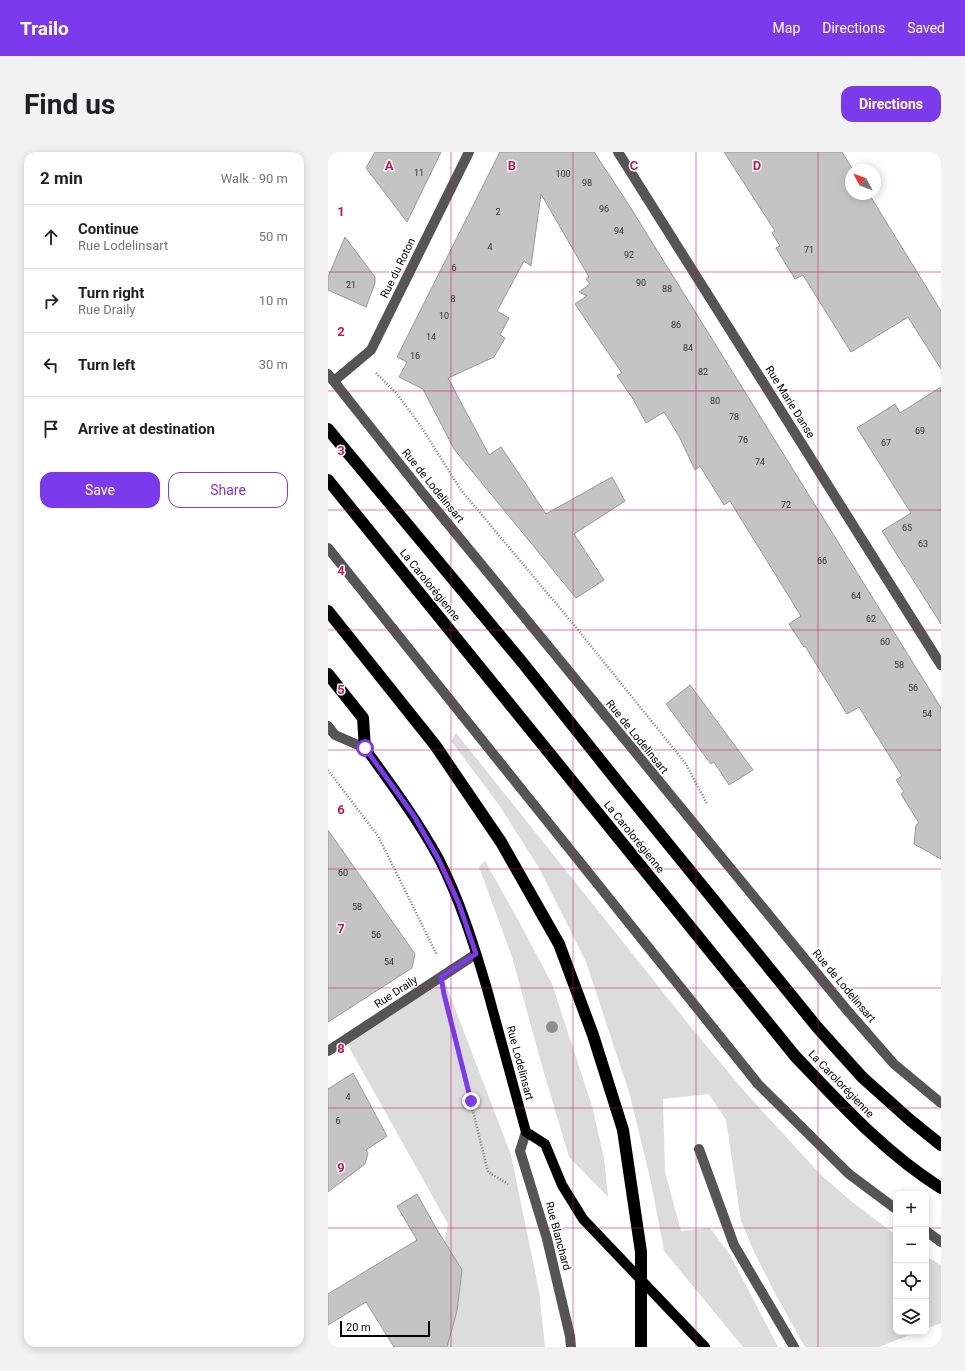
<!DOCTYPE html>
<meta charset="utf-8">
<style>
:root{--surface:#fff;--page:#f2f2f2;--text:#202124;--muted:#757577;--line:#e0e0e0;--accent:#7c3aed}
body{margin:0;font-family:Roboto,sans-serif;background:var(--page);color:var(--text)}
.controls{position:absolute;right:12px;bottom:12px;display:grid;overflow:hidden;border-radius:8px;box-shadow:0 2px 10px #0003}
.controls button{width:36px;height:36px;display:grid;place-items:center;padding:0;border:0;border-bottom:1px solid var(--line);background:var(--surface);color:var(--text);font:20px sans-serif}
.compass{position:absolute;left:517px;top:12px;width:36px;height:36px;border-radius:50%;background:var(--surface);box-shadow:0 2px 10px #0003;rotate:311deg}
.scale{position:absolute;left:12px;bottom:10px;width:90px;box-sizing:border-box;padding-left:4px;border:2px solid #000;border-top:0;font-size:11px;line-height:14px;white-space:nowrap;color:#000;-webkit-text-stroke:3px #fff;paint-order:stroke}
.stop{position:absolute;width:12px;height:12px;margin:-9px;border:3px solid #7c3aed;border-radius:50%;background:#fff}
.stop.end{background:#7c3aed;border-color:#fff;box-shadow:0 1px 4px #0008}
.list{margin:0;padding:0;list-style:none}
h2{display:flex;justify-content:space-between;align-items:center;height:52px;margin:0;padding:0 16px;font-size:17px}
h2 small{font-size:13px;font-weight:400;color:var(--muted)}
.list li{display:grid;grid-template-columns:26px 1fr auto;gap:12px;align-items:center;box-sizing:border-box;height:64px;padding:0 16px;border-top:1px solid var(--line)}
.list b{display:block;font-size:15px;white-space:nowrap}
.list p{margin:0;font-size:13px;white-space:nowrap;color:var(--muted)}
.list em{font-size:13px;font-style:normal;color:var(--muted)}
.actions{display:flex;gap:8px;padding:12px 16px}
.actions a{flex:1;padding:9px 0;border:1px solid var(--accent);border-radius:12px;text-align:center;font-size:14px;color:var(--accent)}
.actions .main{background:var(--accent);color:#fff}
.icon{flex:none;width:22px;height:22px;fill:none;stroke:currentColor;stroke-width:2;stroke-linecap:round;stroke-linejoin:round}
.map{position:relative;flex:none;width:613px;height:1195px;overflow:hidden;border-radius:12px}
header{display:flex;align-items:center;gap:24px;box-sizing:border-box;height:56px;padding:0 20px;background:var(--accent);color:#fff}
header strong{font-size:19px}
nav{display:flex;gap:22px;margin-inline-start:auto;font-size:14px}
.intro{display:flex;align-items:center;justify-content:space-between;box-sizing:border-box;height:96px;padding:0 24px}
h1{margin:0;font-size:28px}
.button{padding:10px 18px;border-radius:12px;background:var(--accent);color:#fff;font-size:14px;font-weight:700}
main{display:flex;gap:24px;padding:0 24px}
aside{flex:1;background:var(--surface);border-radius:12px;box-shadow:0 2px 10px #0003}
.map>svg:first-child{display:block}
.green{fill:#dcdcdc}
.building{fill:#c4c4c4;stroke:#999}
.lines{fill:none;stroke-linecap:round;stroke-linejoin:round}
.path{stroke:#777;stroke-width:2.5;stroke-dasharray:1 2;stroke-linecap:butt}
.minor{stroke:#555;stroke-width:10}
.major{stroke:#000;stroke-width:10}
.highway{stroke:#000;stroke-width:12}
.tree{fill:#8f8f8f}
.route{stroke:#7c3aed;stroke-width:5}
.grid{fill:none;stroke:#c2185b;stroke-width:1;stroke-opacity:0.55}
.labels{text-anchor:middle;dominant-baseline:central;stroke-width:3;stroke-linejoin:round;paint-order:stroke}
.number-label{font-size:9px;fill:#313131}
.street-label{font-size:11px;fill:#000;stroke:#fff}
.grid-label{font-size:13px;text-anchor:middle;font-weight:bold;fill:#c2185b;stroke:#fff;stroke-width:3;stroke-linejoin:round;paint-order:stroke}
</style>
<header>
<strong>Trailo</strong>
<nav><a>Map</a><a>Directions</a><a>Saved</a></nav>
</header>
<div class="intro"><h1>Find us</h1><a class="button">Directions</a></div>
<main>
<aside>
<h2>2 min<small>Walk · 90 m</small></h2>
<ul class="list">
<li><svg class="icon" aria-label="ahead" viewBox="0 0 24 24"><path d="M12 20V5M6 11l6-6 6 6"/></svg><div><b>Continue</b><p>Rue Lodelinsart</p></div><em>50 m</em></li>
<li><svg class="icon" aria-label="right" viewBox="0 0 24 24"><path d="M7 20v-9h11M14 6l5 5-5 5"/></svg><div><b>Turn right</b><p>Rue Draily</p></div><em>10 m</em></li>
<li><svg class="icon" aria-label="left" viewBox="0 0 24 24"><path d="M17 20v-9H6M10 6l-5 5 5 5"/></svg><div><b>Turn left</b></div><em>30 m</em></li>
<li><svg class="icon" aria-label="arrive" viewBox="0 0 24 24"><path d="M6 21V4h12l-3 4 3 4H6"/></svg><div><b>Arrive at destination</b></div></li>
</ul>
<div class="actions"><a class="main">Save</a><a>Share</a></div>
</aside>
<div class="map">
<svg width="613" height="1195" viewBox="0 0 613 1195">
<rect width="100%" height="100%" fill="#fff"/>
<g class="green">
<polygon points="128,581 362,874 416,939 493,1023 523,1049 568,1083 568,1180 589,1180 551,1195 477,1195 449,1145 427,1102 413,1069 398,968 381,942 335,947 337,1020 353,1079 382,1076 401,1101 450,1195 415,1195 336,1099 323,1030 301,940 258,810 211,716 171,653 123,589"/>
<polygon points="157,709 194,775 224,832 264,954 276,1006 280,1045 241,1005 214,914 184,805 151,715"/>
<polygon points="117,830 183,1003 211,1139 217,1195 93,1195 120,1072 17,888"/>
<polygon points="598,1104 613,1113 613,1171 598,1177"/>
</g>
<g class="building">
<polygon points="47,0 113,0 79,70 38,16"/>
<polygon points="172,0 266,0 299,50 613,556 613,707 586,692 588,673 591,671 573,642 576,640 568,628 574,624 531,555 519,562 477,494 476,495 461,472 473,464 402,349 396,353 372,314 367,318 351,284 336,260 318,271 305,247 289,224 294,221 247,152 259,144 251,140 262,132 258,127 261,125 213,42 203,114 196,109 169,159 181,166 172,183 177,186 166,205 120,226 161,303 173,295 218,362 284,325 297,349 246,382 276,428 248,446 126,297 95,237 71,225 79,210 69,205"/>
<polygon points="396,0 514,0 525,18 523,18 523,42 541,42 613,159 613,217 580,165 523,200 475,123 467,127 448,96 452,94 444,81 447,79"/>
<polygon points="17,85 47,125 47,131 38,155 0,138 0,125"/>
<polygon points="613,235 613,472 554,379 583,361 529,276 567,252 572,261"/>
<polygon points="362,533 425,618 401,633 386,610 383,612 338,552"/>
<polygon points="0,678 87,802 84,816 0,870"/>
<polygon points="25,921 59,984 38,998 40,1001 37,1012 0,1040 0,937"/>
<polygon points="89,1042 108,1076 134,1118 129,1159 119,1195 66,1195 38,1150 0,1173 0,1142 89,1088 69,1054"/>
</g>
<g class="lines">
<g class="path">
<polyline points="48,221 69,242 92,273 133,338 246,473 358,612 379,652"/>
<polyline points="0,618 50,684 109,803"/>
<polyline points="117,847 160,1020 180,1032"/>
</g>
<g class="minor">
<polyline points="290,0 613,513"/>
<polyline points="0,222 93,339 518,857 566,912 613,951"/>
<polyline points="6,229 43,198 141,0"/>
<polyline points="0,396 430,932 521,1022 568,1057"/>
<polyline points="0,574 7,583 37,596"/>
<polyline points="0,899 148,802"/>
<polyline points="198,980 192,999 219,1087 242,1184 243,1195"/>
<polyline points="371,997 406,1093 466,1195"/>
<polyline points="598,1079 613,1090"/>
</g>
<path class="major" d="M37,596c26,36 52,71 74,111 21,41 35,86 48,130 13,48 26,96 39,143l19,12 17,41 21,34 122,128"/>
<g class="highway">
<polyline points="0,277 194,510 293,634 489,875 534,925 582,968 613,993"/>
<path d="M0,328l467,576c46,48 90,97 146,132"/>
<polyline points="0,459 107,593 173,690 231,792 265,883 295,978 313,1100 313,1195"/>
<polyline points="0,522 35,566 37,596"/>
</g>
</g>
<circle class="tree" cx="224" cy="875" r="6"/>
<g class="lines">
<polyline class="route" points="37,596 86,664 111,708 131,752 148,802 113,825 116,842 143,949"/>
</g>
<path class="grid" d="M123,0v1195M245,0v1195M368,0v1195M490,0v1195M0,120h613M0,239h613M0,358h613M0,478h613M0,598h613M0,717h613M0,836h613M0,956h613M0,1076h568M598,1076h15"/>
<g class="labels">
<g class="number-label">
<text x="91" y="21">11</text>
<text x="235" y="22">100</text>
<text x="259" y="31">98</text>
<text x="276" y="57">96</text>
<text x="170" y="60">2</text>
<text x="291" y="79">94</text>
<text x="162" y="95">4</text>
<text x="481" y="98">71</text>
<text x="301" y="103">92</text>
<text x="126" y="116">6</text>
<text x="313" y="131">90</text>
<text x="23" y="133">21</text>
<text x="339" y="137">88</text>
<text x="125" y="147">8</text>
<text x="116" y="164">10</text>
<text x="348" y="173">86</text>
<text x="103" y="185">14</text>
<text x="360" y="196">84</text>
<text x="87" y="204">16</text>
<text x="375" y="220">82</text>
<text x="387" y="249">80</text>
<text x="406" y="265">78</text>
<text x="592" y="279">69</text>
<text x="415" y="288">76</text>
<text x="558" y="291">67</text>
<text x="432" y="310">74</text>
<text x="458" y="353">72</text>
<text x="579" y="376">65</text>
<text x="595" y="392">63</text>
<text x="494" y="409">66</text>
<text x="528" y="444">64</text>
<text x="543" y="467">62</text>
<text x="557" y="490">60</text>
<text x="571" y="513">58</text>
<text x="585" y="536">56</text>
<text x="599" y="562">54</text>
<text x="15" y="721">60</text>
<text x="29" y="755">58</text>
<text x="48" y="783">56</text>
<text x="61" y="810">54</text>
<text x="20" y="945">4</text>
<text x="10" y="969">6</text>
</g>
<g class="street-label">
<text transform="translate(70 116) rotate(-64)">Rue du Roton</text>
<text transform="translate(462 250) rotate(58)">Rue Marie Danse</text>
<text transform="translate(105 334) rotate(51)">Rue de Lodelinsart</text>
<text transform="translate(102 433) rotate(51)">La Carolorégienne</text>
<text transform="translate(309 585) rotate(51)">Rue de Lodelinsart</text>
<text transform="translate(306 685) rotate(51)">La Carolorégienne</text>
<text transform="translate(516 834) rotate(50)">Rue de Lodelinsart</text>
<text transform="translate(68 840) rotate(-33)">Rue Draily</text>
<text transform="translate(192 911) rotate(75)">Rue Lodelinsart</text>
<text transform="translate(513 932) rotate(46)">La Carolorégienne</text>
<text transform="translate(230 1084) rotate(75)">Rue Blanchard</text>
</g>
</g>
<g class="grid-label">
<text x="61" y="18">A</text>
<text x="184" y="18">B</text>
<text x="306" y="18">C</text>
<text x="429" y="18">D</text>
<text x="13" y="64">1</text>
<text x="13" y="184">2</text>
<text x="13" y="303">3</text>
<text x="13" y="423">4</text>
<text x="13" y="542">5</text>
<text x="13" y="662">6</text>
<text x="13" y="781">7</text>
<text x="13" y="901">8</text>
<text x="13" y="1020">9</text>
</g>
</svg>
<div class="controls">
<button>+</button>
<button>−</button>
<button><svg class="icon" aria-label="locate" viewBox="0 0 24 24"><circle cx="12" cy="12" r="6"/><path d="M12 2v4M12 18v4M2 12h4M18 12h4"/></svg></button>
<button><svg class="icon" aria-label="layers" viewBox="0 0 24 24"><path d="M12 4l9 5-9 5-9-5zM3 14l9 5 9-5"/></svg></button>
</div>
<svg class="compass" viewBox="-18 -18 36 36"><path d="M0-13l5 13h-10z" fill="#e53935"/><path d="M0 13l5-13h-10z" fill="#757577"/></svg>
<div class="scale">20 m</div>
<div class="stop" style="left:37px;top:596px"></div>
<div class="stop end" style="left:143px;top:949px"></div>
</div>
</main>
